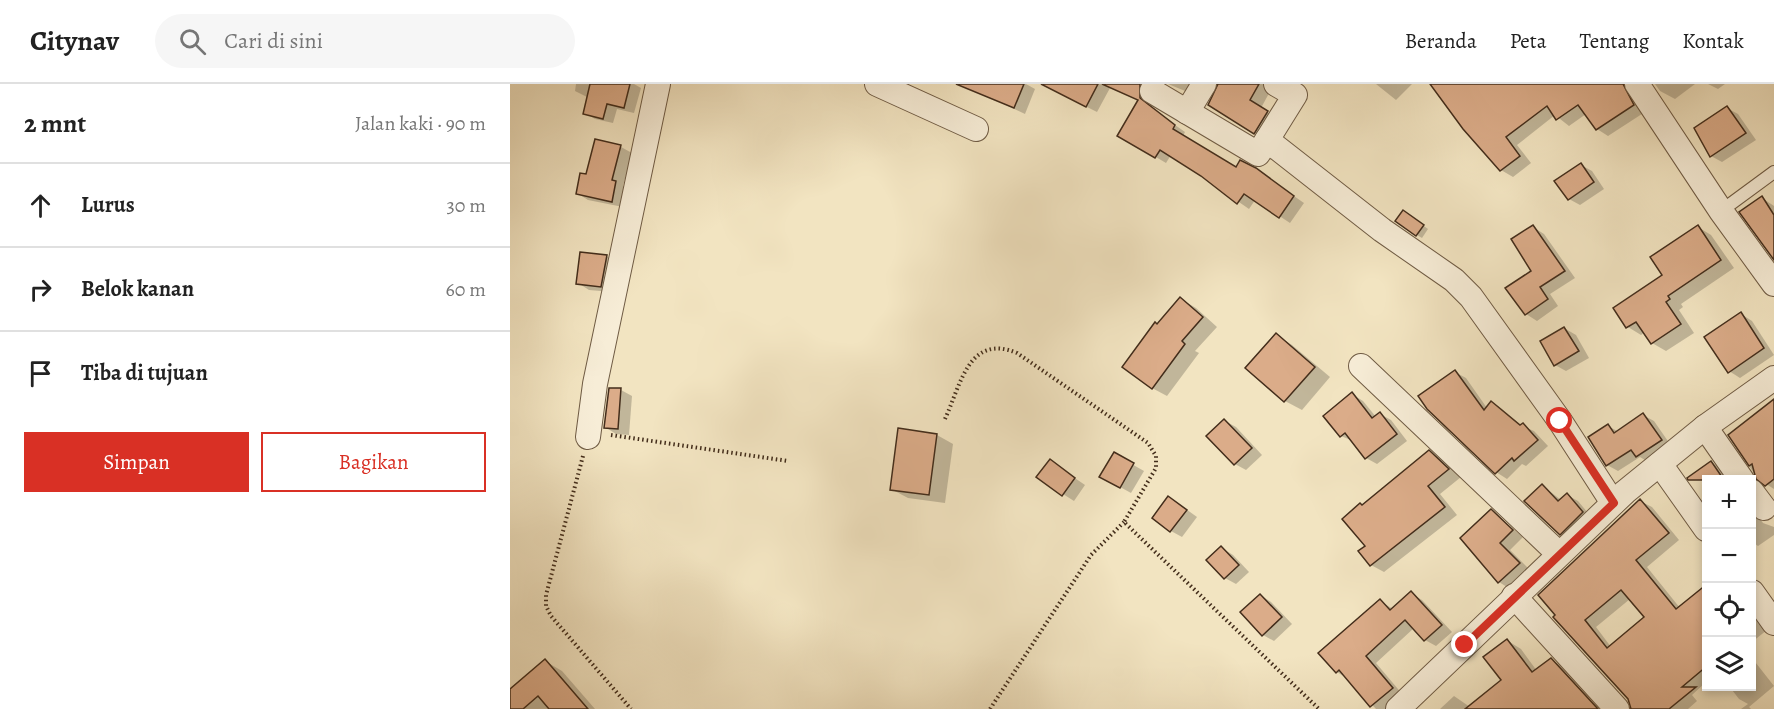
<!DOCTYPE html>
<html lang="id">
<meta charset="utf-8">
<style>
:root{--surface:#fff;--page:#f6f6f6;--text:#222;--muted:#767676;--line:#e0e0e0;--accent:#d93025}
body{margin:0;font-family:Alegreya,serif;background:var(--page);color:var(--text)}
.controls{position:absolute;right:18px;bottom:18px;display:grid;overflow:hidden;border-radius:0px;box-shadow:0 3px 9px #0003}
.controls button{width:54px;height:54px;display:grid;place-items:center;padding:0;border:0;border-bottom:2px solid var(--line);background:var(--surface);color:var(--text);font:30px sans-serif}
.stop{position:absolute;width:18px;height:18px;margin:-14px;border:4px solid #d93025;border-radius:50%;background:#fff}
.stop.end{background:#d93025;border-color:#fff;box-shadow:0 2px 6px #0008}
.list{margin:0;padding:0;list-style:none}
h2{display:flex;justify-content:space-between;align-items:center;height:78px;margin:0;padding:0 24px;font-size:26px}
h2 small{font-size:20px;font-weight:400;color:var(--muted)}
.list li{display:grid;grid-template-columns:39px 1fr auto;gap:18px;align-items:center;box-sizing:border-box;height:84px;padding:0 24px;border-top:2px solid var(--line)}
.list b{display:block;font-size:22px;white-space:nowrap}
.list em{font-size:20px;font-style:normal;color:var(--muted)}
.actions{display:flex;gap:12px;padding:18px 24px}
.actions a{flex:1;padding:14px 0;border:2px solid var(--accent);border-radius:0px;text-align:center;font-size:21px;color:var(--accent)}
.actions .main{background:var(--accent);color:#fff}
.icon{flex:none;width:33px;height:33px;fill:none;stroke:currentColor;stroke-width:2;stroke-linecap:round;stroke-linejoin:round}
.map{position:relative;flex:none;width:1264px;height:625px;overflow:hidden}
header{display:flex;align-items:center;gap:36px;box-sizing:border-box;height:84px;padding:0 30px;background:var(--surface);border-bottom:2px solid var(--line)}
header strong{font-size:28px}
nav{display:flex;gap:33px;margin-inline-start:auto;font-size:21px}
.search{width:420px;height:54px;background:var(--page);display:flex;align-items:center;gap:15px;box-sizing:border-box;padding:0 21px;border-radius:33px;color:var(--muted);font-size:22px}
main{display:flex}
aside{flex:1;background:var(--surface)}
.map>svg:first-child{display:block}
.shadow{fill:#0003;fill-rule:evenodd}
.building{fill:#dbac89;stroke:#432d1b;stroke-width:1.5;fill-rule:evenodd}
.lines{fill:none;stroke-linecap:round;stroke-linejoin:round}
.lane-casing{stroke:#6f5b44;stroke-width:14}
.street-casing{stroke:#6f5b44;stroke-width:26}
.path{stroke:#432d1b;stroke-width:4;stroke-dasharray:1.5 3;stroke-linecap:butt}
.lane{stroke:#f7edd7;stroke-width:12}
.street{stroke:#f7edd7;stroke-width:24}
.route{stroke:#d93025;stroke-width:8}
</style>
<header>
<strong>Citynav</strong>
<div class="search"><svg class="icon" aria-label="search" viewBox="0 0 24 24"><circle cx="10" cy="10" r="6"/><path d="M15 15l6 6"/></svg>Cari di sini</div>
<nav><a>Beranda</a><a>Peta</a><a>Tentang</a><a>Kontak</a></nav>
</header>
<main>
<aside>
<h2>2 mnt<small>Jalan kaki · 90 m</small></h2>
<ul class="list">
<li><svg class="icon" aria-label="ahead" viewBox="0 0 24 24"><path d="M12 20V5M6 11l6-6 6 6"/></svg><div><b>Lurus</b></div><em>30 m</em></li>
<li><svg class="icon" aria-label="right" viewBox="0 0 24 24"><path d="M7 20v-9h11M14 6l5 5-5 5"/></svg><div><b>Belok kanan</b></div><em>60 m</em></li>
<li><svg class="icon" aria-label="arrive" viewBox="0 0 24 24"><path d="M6 21V4h12l-3 4 3 4H6"/></svg><div><b>Tiba di tujuan</b></div></li>
</ul>
<div class="actions"><a class="main">Simpan</a><a>Bagikan</a></div>
</aside>
<div class="map">
<svg width="1264" height="625" viewBox="0 0 1264 625">
<rect width="100%" height="100%" fill="#f2e4c1"/>
<filter id="stains"><feTurbulence type="fractalNoise" baseFrequency=".00333" numOctaves="4"/><feColorMatrix values="0 0 0 0 .2 0 0 0 0 .09 0 0 0 0 .02 0 0 0 .5 -.17"/></filter>
<radialGradient id="worn" r=".72"><stop offset=".6" stop-color="#630" stop-opacity="0"/><stop offset="1" stop-color="#630" stop-opacity=".3"/></radialGradient>
<g class="shadow">
<polygon points="66,0 124,0 131,4 124,29 107,25 103,39 85,35 75,29 79,14 65,7"/>
<polygon points="477,0 516,0 525,5 515,30 473,10"/>
<polygon points="542,0 647,0 638,13 645,27 675,48 673,52 726,85 745,85 794,119 780,139 745,116 739,125 661,71 656,79 609,51 629,16 600,4 587,28 551,10"/>
<polygon points="658,0 693,0 685,11"/>
<polygon points="709,0 764,0 751,24 768,35 755,55 744,49"/>
<polygon points="866,0 902,0 886,16"/>
<polygon points="922,0 1117,0 1135,28 1098,52 1087,45 1076,30 1059,42 1045,31 1007,61 1021,79 1003,93 991,86"/>
<polygon points="1145,0 1185,0 1165,15 1150,7"/>
<polygon points="1198,0 1215,0 1208,5"/>
<polygon points="1217,24 1228,30 1246,56 1212,78 1201,72"/>
<polygon points="86,56 111,63 122,69 113,102 117,105 113,123 78,116 67,109 77,92"/>
<polygon points="1071,81 1082,87 1094,105 1070,121 1059,115"/>
<polygon points="1252,114 1264,122 1264,173 1231,128"/>
<polygon points="899,131 918,145 912,154 907,151"/>
<polygon points="1023,143 1034,150 1065,194 1040,210 1048,222 1027,237 1016,230 1023,187"/>
<polygon points="1188,143 1201,151 1224,184 1171,220 1173,223 1169,226 1184,249 1156,267 1142,259 1135,248 1131,251 1118,243"/>
<polygon points="96,172 107,179 102,208 79,206 68,199"/>
<polygon points="671,215 686,224 707,243 685,267 689,269 657,312 642,304 648,241"/>
<polygon points="1231,230 1242,237 1264,271 1230,294 1219,287"/>
<polygon points="1054,244 1066,251 1079,274 1056,287 1045,281"/>
<polygon points="766,251 782,261 820,293 792,326 775,317"/>
<polygon points="945,288 956,294 977,324 982,318 992,325 1012,342 1024,347 1038,362 1016,382 1012,380 997,395 986,388"/>
<polygon points="111,306 122,312 119,351 106,350 95,343"/>
<polygon points="842,310 853,317 866,333 870,330 881,336 897,357 867,380 856,374 843,357 831,352"/>
<polygon points="1261,319 1264,321 1264,405 1247,394 1220,352"/>
<polygon points="1133,331 1144,337 1162,363 1138,378 1130,373 1108,387 1097,381 1098,342 1109,348"/>
<polygon points="715,337 726,343 752,371 736,386 725,380"/>
<polygon points="427,351 443,360 435,419 398,414 381,405"/>
<polygon points="919,368 932,375 951,393 930,410 947,431 874,488 861,481 853,423"/>
<polygon points="604,370 634,387 621,409 592,393"/>
<polygon points="540,377 575,401 564,417 553,410"/>
<polygon points="1202,379 1213,385 1220,396 1196,396 1190,387"/>
<polygon points="1033,402 1051,416 1057,411 1068,417 1083,435 1061,456 1050,450"/>
<path d="M1130,417l12,6 27,33 -32,27 33,41 26,-22v96l-14,13 5,6 -9,8h-56l-3,-10 -74,-82zM1120,515l16,19 -35,29 -15,-20z"/>
<polygon points="669,420 687,433 672,453 661,447"/>
<polygon points="1242,424 1253,439 1264,443 1264,451 1248,462 1242,458"/>
<polygon points="981,427 1013,453 1000,466 1020,486 1000,505 989,498 952,454"/>
<polygon points="712,464 723,471 739,488 726,500 715,494 699,476"/>
<polygon points="901,509 912,516 942,548 926,562 915,556 904,544 866,579 893,611 876,625 866,625 838,595 827,588 870,517 883,525"/>
<polygon points="750,511 761,518 782,540 764,557 753,551"/>
<polygon points="1242,530 1248,534 1257,546 1242,558"/>
<polygon points="998,557 1011,565 1027,587 1042,576 1055,584 1093,625 930,625 944,612 960,623 993,597"/>
<polygon points="1242,574 1264,602 1239,623 1241,625 1231,625 1238,620 1229,615 1219,602 1242,602"/>
<polygon points="35,577 52,587 85,625 0,625 0,607"/>
</g>
<g class="building">
<polygon points="80,0 120,0 114,24 97,20 93,35 73,30"/>
<polygon points="446,0 514,0 504,24"/>
<polygon points="531,0 588,0 576,23"/>
<polygon points="592,0 630,0 630,14 665,41 663,45 726,83 730,76 746,84 784,112 769,134 734,110 727,120 691,92 650,66 645,74 607,52 628,16"/>
<polygon points="708,0 749,0 740,16 758,27 744,50 698,21"/>
<polygon points="920,0 1113,0 1124,21 1086,46 1068,21 1046,36 1037,22 996,53 1010,72 990,87 953,45"/>
<polygon points="1217,22 1236,49 1200,73 1184,44"/>
<polygon points="85,55 111,61 102,96 106,97 102,118 66,110 70,89 76,90"/>
<polygon points="1071,79 1084,98 1058,116 1044,97"/>
<polygon points="1252,112 1264,131 1264,176 1229,128"/>
<polygon points="893,126 914,141 906,152 885,137"/>
<polygon points="1023,141 1055,187 1030,203 1038,215 1015,231 995,204 1021,187 1001,155"/>
<polygon points="1188,141 1211,176 1158,212 1160,215 1156,218 1171,240 1141,260 1126,238 1116,244 1103,224 1152,191 1140,173"/>
<polygon points="70,168 97,171 91,203 66,200"/>
<polygon points="670,213 693,233 672,257 675,260 642,305 612,283 645,238 647,240"/>
<polygon points="1231,228 1254,264 1218,289 1194,253"/>
<polygon points="1054,243 1069,267 1044,282 1030,257"/>
<polygon points="766,249 805,283 774,318 735,284"/>
<polygon points="945,286 974,326 981,317 1010,341 1013,339 1028,356 1004,377 1002,374 985,390 917,325 908,312"/>
<polygon points="99,304 111,304 108,345 94,344"/>
<polygon points="842,308 862,334 870,328 887,350 855,375 835,349 830,353 813,332"/>
<polygon points="1264,315 1264,395 1255,402 1246,395 1242,380 1239,382 1218,351"/>
<polygon points="1133,329 1152,356 1126,373 1121,366 1096,382 1078,353 1098,340 1104,349"/>
<polygon points="714,335 742,364 724,381 696,352"/>
<polygon points="388,344 427,350 419,411 380,406"/>
<polygon points="919,366 939,385 918,402 935,423 860,482 848,467 855,462 832,435 850,419 852,421"/>
<polygon points="604,368 624,379 610,404 589,393"/>
<polygon points="540,375 565,394 552,412 526,393"/>
<polygon points="1201,377 1214,396 1178,396 1177,394"/>
<polygon points="1032,400 1048,417 1057,409 1073,428 1050,451 1014,417"/>
<polygon points="658,412 677,426 660,448 642,434"/>
<path d="M1130,415l29,34 -33,27 40,49 31,-25v82l-25,21h14l-27,22h-38l-3,-10 -75,-82 2,-2 -17,-20zM1111,506l23,27 -37,31 -22,-28z"/>
<polygon points="981,425 1003,446 990,459 1010,479 988,499 950,454"/>
<polygon points="711,462 729,481 714,495 696,476"/>
<polygon points="901,507 932,541 914,557 895,536 856,572 883,604 860,623 829,586 826,589 808,569 870,515 880,526"/>
<polygon points="750,510 772,533 752,552 730,528"/>
<polygon points="997,555 1022,588 1041,574 1088,625 955,625 991,596 973,573"/>
<polygon points="35,575 78,625 39,625 28,612 13,625 0,625 0,605"/>
</g>
<g class="lines">
<g class="lane-casing">
<polyline id="lane" points="1211,127 1264,88"/>
</g>
<g class="street-casing">
<g id="street">
<polyline points="367,0 466,45"/>
<polyline points="1127,0 1211,127 1264,200"/>
<polyline points="642,7 748,70 757,56 872,146 944,196 961,213 1050,337 1103,419"/>
<polyline points="677,28 694,0"/>
<polyline points="757,56 785,11 766,0"/>
<polyline points="851,282 1049,470"/>
<polyline points="1195,343 1232,396"/>
<polyline points="78,353 85,300 148,0"/>
<polyline points="1150,380 1196,445"/>
<polyline points="1242,408 1254,424"/>
<polyline points="1242,508 1264,539"/>
<polyline points="1004,512 1107,625"/>
<polyline points="888,625 1115,408 1195,343 1264,294"/>
</g>
</g>
<g class="path">
<path d="M435,335c16,-35 24,-86 72,-66l131,90 8,13v12l-32,54 195,187"/>
<polyline points="101,351 278,377"/>
<polyline points="73,372 36,511 36,522 41,532 121,625"/>
<polyline points="480,625 581,471 614,438"/>
</g>
<use href="#lane" class="lane"/>
<use href="#street" class="street"/>
</g>
<g class="lines">
<polyline class="route" points="955,561 1104,419 1050,337"/>
</g>
<rect width="100%" height="100%" filter="url(#stains)"/>
<rect width="100%" height="100%" fill="url(#worn)"/>
</svg>
<div class="controls">
<button>+</button>
<button>−</button>
<button><svg class="icon" aria-label="locate" viewBox="0 0 24 24"><circle cx="12" cy="12" r="6"/><path d="M12 2v4M12 18v4M2 12h4M18 12h4"/></svg></button>
<button><svg class="icon" aria-label="layers" viewBox="0 0 24 24"><path d="M12 4l9 5-9 5-9-5zM3 14l9 5 9-5"/></svg></button>
</div>
<div class="stop" style="left:1050px;top:337px"></div>
<div class="stop end" style="left:955px;top:561px"></div>
</div>
</main>
